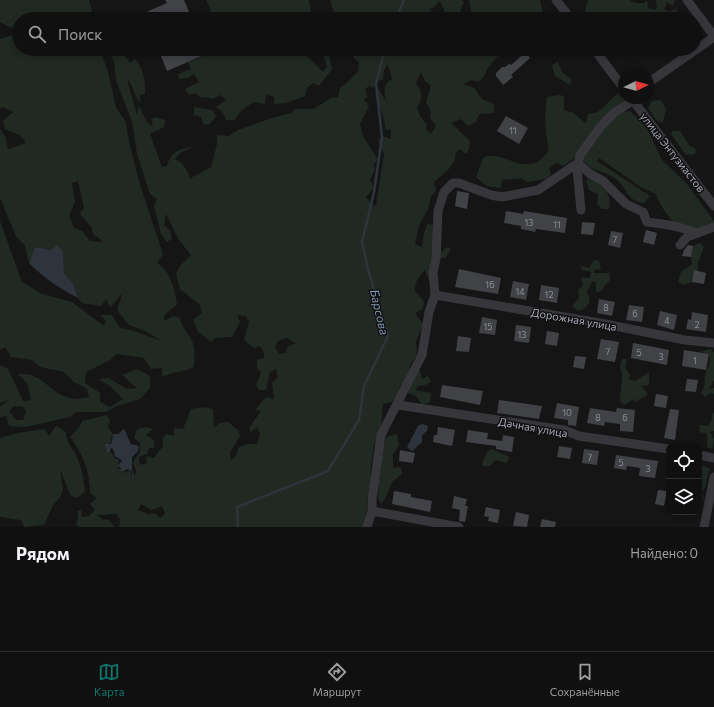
<!DOCTYPE html>
<html lang="ru">
<meta charset="utf-8">
<style>
:root{--surface:#101010;--page:#191919;--text:#f1f3f6;--muted:#9c9d9f;--line:#303030;--accent:#0f766e}
body{margin:0;font-family:Commissioner,sans-serif;background:var(--page);color:var(--text)}
.controls{position:absolute;right:12px;bottom:12px;display:grid;overflow:hidden;border-radius:8px;box-shadow:0 2px 6px #0003}
.controls button{width:36px;height:36px;display:grid;place-items:center;padding:0;border:0;border-bottom:1px solid var(--line);background:var(--surface);color:var(--text);font:20px sans-serif}
.compass{position:absolute;left:618px;top:68px;width:36px;height:36px;border-radius:50%;background:var(--surface);box-shadow:0 2px 6px #0003;rotate:85deg}
.list{margin:0;padding:0;list-style:none}
h2{display:flex;justify-content:space-between;align-items:center;height:52px;margin:0;padding:0 16px;font-size:17px}
h2 small{font-size:13px;font-weight:400;color:var(--muted)}
.icon{flex:none;width:22px;height:22px;fill:none;stroke:currentColor;stroke-width:2;stroke-linecap:round;stroke-linejoin:round}
.map{position:relative;flex:none;width:714px;height:527px;overflow:hidden}
.search{position:absolute;background:var(--surface);box-shadow:0 2px 6px #0003;left:12px;right:12px;top:12px;height:44px;display:flex;align-items:center;gap:10px;box-sizing:border-box;padding:0 14px;border-radius:22px;color:var(--muted);font-size:15px}
.sheet{height:124px;background:var(--surface)}
nav{display:flex;justify-content:space-around;align-items:center;box-sizing:border-box;height:56px;border-top:1px solid var(--line);background:var(--surface);font-size:11px;color:var(--muted)}
nav a{display:grid;justify-items:center;gap:2px}
nav .on{color:var(--accent)}
.map>svg:first-child{display:block}
.green{fill:#212923;fill-rule:evenodd}
.water{fill:#2d343c}
.lines{fill:none;stroke-linecap:round;stroke-linejoin:round}
.stream{stroke:#2d343c;stroke-width:2.5}
.building{fill:#414246}
.minor{stroke:#36363b;stroke-width:9}
.labels{text-anchor:middle;dominant-baseline:central;stroke-width:3;stroke-linejoin:round;paint-order:stroke}
.number-label{font-size:9px;fill:#8e909a}
.street-label{font-size:11px;fill:#a7aab6;stroke:#101011}
.water-label{font-size:12px;font-style:italic;fill:#7f94b0;stroke:#101011}
</style>
<div class="map">
<svg width="714" height="527" viewBox="0 0 714 527">
<rect width="100%" height="100%" fill="#151516"/>
<g class="green">
<polygon points="0,0 89,0 94,19 19,19 19,32 0,22"/>
<polygon points="206,0 309,0 312,19 212,19 210,8"/>
<polygon points="330,0 461,0 464,2 460,11 464,16 472,15 469,0 540,0 544,19 448,19 440,1 434,7 429,10 437,13 437,19 338,19 335,16"/>
<polygon points="588,0 629,0 635,3 644,3 647,0 648,8 656,10 657,5 655,0 675,0 673,6 667,2 664,9 669,12 677,8 676,15 679,19 594,19 584,15"/>
<path d="M19,33v16h81l8,23 8,36 10,14 3,20 12,46 22,66 -6,9c14,9 17,25 20,41l-13,12v5l9,-5 7,2c2,9 8,15 12,23 4,8 2,18 2,26 -11,5 -21,5 -32,10v-9l-11,1 -7,-11 -27,-4 -7,6 -24,12 -1,11 15,10v9l10,5 13,-8 -13,-13 -12,-7 10,-1 19,11 10,-1 -15,-13 15,-6 13,7v12l-10,11 -23,7 -11,6h-30l-6,5 -45,10 -16,-1 -3,-11 -6,3v-11l9,-8 -9,4v-38l8,4 15,32 8,-1 -4,-17 -9,-9c31,-3 34,33 71,23l-2,-8 -13,-7 -10,-10 -24,-5 -8,-7 -21,-3 -6,-10 -5,3v-129l22,61 20,12 30,8 32,24 2,-5 -6,-6h12l8,13 11,2 31,11 -17,-10 -16,-6 -12,-15 6,-18 -13,16 -4,-9 -5,7 -19,-3 -4,-5 -4,-13 -10,-12 -1,-21 -28,-5 -6,16 -4,-17 -9,-10 -16,-38v-69l6,9 2,11 18,-6 -5,-7 -16,-7 -2,-8 10,-9 -10,-5 -3,2v-70zM78,181l6,27 -4,6 12,14 1,6 11,8 -14,-1 -8,-10 -8,-3 -5,-13 6,-13 -3,-19zM14,406l9,1 3,4 -3,9h-7l-7,-9z"/>
<path d="M109,49h11l10,14 5,-4c8,8 11,24 10,35l-6,1 2,8c-8,-6 -7,-18 -14,-24l10,36 2,-9 8,16 6,5 -2,-8 4,-2 10,3 -1,7 -14,7 12,33 5,-1c4,-15 12,-17 26,-19l-13,6 -5,6 7,4 7,11v5l22,-12 6,-23v-9l12,1 9,-6 34,-12 19,-5 5,-4h18l17,-11 7,-1 2,-9c8,-4 11,-11 18,-16l1,-10 -5,-4 -2,-9h151c-4,6 -8,10 -12,15 -7,8 -4,12 -13,18l-6,-2 -9,4 11,4 8,11 12,5v9l-15,1 -3,8 -8,4 -7,-7 -10,4 19,18 -1,8 -3,5 -6,-5 -5,5v6l-7,10 -14,12 2,8 -5,7 -3,12 -9,17 -4,18 7,3 1,-9 4,-14 7,1 4,22 4,5 5,-5 4,2 -6,9h-7l-8,25 -5,-13c-7,7 -10,12 -10,21l9,10 -1,8 -8,4 8,11 -7,18 1,13 -8,12 7,6 4,-3 2,9 6,-3 3,6 -6,3 -7,1 -3,4 16,3 -1,9 -8,3 -6,-9 -8,-3 2,-14 -10,7 -2,9 -6,7 -9,2 -2,26 -7,15 -4,29 7,1 9,-38 11,-3 2,11 -6,10v13l8,-1 1,7c-17,11 -10,18 -21,30l-3,-6 1,-14 -6,2 -6,11 -1,30h-247l1,-8 -4,-5 -19,1 6,5 4,-1 8,8h-36l-3,-3 2,-6 -1,-7 4,-1 1,7 7,-1 6,-6 -5,-6 7,-6 -7,-5c0,-20 -7,-40 -20,-56l10,-11 2,-5 25,-6 3,6 -2,6 4,6 -1,8 -4,6 8,11 4,2 -1,8 7,5 5,-3 4,11 2,-11 -3,-7 7,-12v-8l-6,-5 3,-9 10,-2 6,2 -7,6 8,5v8h-5l-2,6 -8,3 1,8 7,-2 -1,-7 8,2 9,-12v-9l4,-3 7,2v-8l9,1 8,-20 12,-2 10,2 1,19 6,-5 8,-1 10,8 2,6 -10,17 1,7 5,-4 3,-9 9,-3h9l3,-10 -3,-7 -6,5 -2,-4 12,-17 -6,-1 11,-13 8,2 -2,-16 6,-6 -2,-8 -6,3 -4,18h-7l-3,-5 5,-12 -4,-5v-8l7,-2v-5l-4,-7 -6,2 -10,-8 5,-18 -3,-6 -9,-1 3,7 -8,15 -17,1 -4,4 -13,-10 -5,-12 9,-7 -2,-8 -20,-16 -4,-15 4,-8 11,-11 -12,-15 -13,-26 -2,11 6,6 2,8 -5,3 -6,-8 -7,-28 3,-7 -7,-5 -13,-40 -5,-32 -16,-42 -2,-18zM388,64l4,15c-10,6 -8,13 -5,24l-9,-15 -3,8c4,7 11,26 10,34l6,-1v10l-9,-3 -4,5 6,13 -8,52 -5,-3 -5,-6 8,-10 -4,-7 5,-10 -1,-6 4,-4 -15,-24 -3,-12 9,-18 -5,-7 4,-2 -3,-8 4,-3 5,2 3,-9 6,1 1,-10zM421,72l4,9 6,5 -5,16 5,10 -1,6 6,8 -5,8 -5,-4 1,-5 -7,-9 -3,-8c6,-11 6,-15 -1,-25zM287,338l9,5 -9,4 -1,6 -7,1 -4,-7 3,-6zM141,504l11,6 10,-4 3,8 -5,4 -5,-5 -7,1 -10,-4z"/>
<polygon points="204,49 311,49 317,53 307,56 323,72 327,67 322,49 323,49 329,55 332,69 319,86 313,83 307,88 305,96 286,103 274,104 274,97 266,94 265,104 254,102 242,110 234,120 226,120 222,111 216,107 226,100 220,95 213,99 206,97 201,98 196,93 189,95 185,89 199,82 194,74 188,78 179,79 178,74 191,69 188,62 206,55"/>
<polygon points="558,62 562,72 572,80 570,85 555,76 552,65"/>
<path d="M618,93l8,8 -12,12 16,-2 17,17 15,32 24,23 28,38v4c-5,2 -12,6 -17,7 -18,3 -37,-24 -41,-38l-15,-7 -42,-29 -2,3 53,35 -6,7c-18,-2 -16,-14 -27,-23 -17,-13 -28,-5 -39,-29l-4,7 -10,8 -8,-3 -7,5 2,6 -5,5 -19,3 -5,-4 -20,2 -1,8 -14,-2 -11,-9 7,-19c20,-11 45,25 66,-8 -4,-17 -5,-35 -2,-53l12,-2 5,1v14l10,3 12,11 2,-10 10,-2z"/>
<polygon points="661,100 666,109 663,123 656,120 648,108 652,101"/>
<polygon points="194,107 212,110 216,116 210,124 204,125 201,117 194,115"/>
<polygon points="673,131 680,131 689,145 696,149 695,154 686,155 671,134"/>
<path d="M589,177c13,9 24,15 20,32h-7l-5,-5 1,-10 -9,-4 -3,-9z"/>
<polygon points="700,243 704,247 698,263 698,271 694,271 692,282 684,285 678,282 681,272 692,264 691,257 693,246"/>
<polygon points="594,260 599,261 601,269 594,270 594,273 609,273 610,280 604,286 602,291 596,292 596,282 592,282 587,291 590,302 584,309 578,311 572,306 579,298 578,290 583,286 581,277 590,278 591,272 582,270 580,265 589,268"/>
<path d="M710,349l4,3v28l-5,9 5,-1v6l-3,-1 -6,4 -4,-4c7,-12 2,-9 4,-18 3,-11 7,-7 4,-21l-9,-2z"/>
<polygon points="622,359 627,359 625,367 630,375 628,379 635,381 649,372 649,385 641,386 648,394 636,402 633,399 625,405 620,402 622,375 620,366"/>
<polygon points="714,413 714,431 710,432 714,439 712,449 707,447 707,434 700,432 699,425 708,426 712,419 712,414"/>
<path d="M56,426l10,6c1,12 5,13 10,23 6,12 8,24 9,37l-8,6 -7,-3 -10,-26 3,21 -3,7 -7,8 -9,20 -20,2 -3,-7 -21,-3v-79l17,-5 27,-4 5,7z"/>
<polygon points="492,449 510,457 506,463 495,460 490,466 483,466 482,464 487,452"/>
<path d="M699,463l11,6c-4,9 -2,15 -8,24l2,5 -5,4z"/>
</g>
<g class="water">
<path d="M57,245l6,7 1,21 10,12 4,13c-19,-10 -34,-20 -49,-35l6,-16 16,3z"/>
<polygon points="422,424 428,426 427,431 422,435 422,442 412,451 407,447 418,426"/>
<polygon points="124,429 131,444 139,446 138,451 132,457 132,470 135,478 133,479 132,471 127,469 124,471 120,471 121,468 118,466 122,460 114,456 115,454 112,448 110,449 110,452 107,453 105,444 111,444 113,436 110,434 118,434"/>
</g>
<g class="lines">
<g class="stream">
<polyline points="396,19 404,0"/>
<polyline points="238,527 237,507 328,471 359,420 364,386 388,336 369,273 362,242 374,192 382,137 376,84 385,49"/>
</g>
</g>
<g class="building">
<polygon points="165,0 184,0 192,19 146,19 144,13 167,3"/>
<polygon points="158,49 204,49 206,54 167,71"/>
<polygon points="526,52 530,58 511,75 513,77 503,85 496,76 496,73 502,67 505,67 509,64 511,65"/>
<polygon points="506,116 528,128 519,144 497,131"/>
<polygon points="457,191 469,193 467,209 455,206"/>
<polygon points="506,211 523,214 524,211 567,218 565,233 536,229 535,232 521,229 521,226 504,223"/>
<polygon points="582,222 595,223 593,235 581,234"/>
<polygon points="646,230 657,233 654,245 643,242"/>
<polygon points="611,231 623,233 620,248 608,245"/>
<polygon points="688,245 693,246 691,257 682,256 684,250"/>
<polygon points="459,269 501,278 498,294 455,287"/>
<polygon points="694,270 706,273 704,284 692,282"/>
<polygon points="513,281 529,284 526,300 510,297"/>
<polygon points="541,285 559,288 557,303 539,300"/>
<polygon points="599,299 615,302 612,316 597,313"/>
<polygon points="629,305 644,307 642,322 626,320"/>
<polygon points="660,311 677,315 674,330 657,325"/>
<polygon points="692,312 708,315 706,332 686,329 688,319 691,320"/>
<polygon points="482,317 497,320 495,335 479,333"/>
<polygon points="516,325 531,327 529,343 514,341"/>
<polygon points="547,331 559,333 557,346 545,344"/>
<polygon points="458,336 471,338 469,352 456,351"/>
<polygon points="601,339 619,342 615,362 597,359"/>
<polygon points="633,343 669,350 667,365 631,358"/>
<polygon points="684,350 709,354 706,370 682,366"/>
<polygon points="575,356 586,357 584,369 573,367"/>
<polygon points="687,379 698,380 696,392 685,391"/>
<polygon points="442,385 483,391 480,405 440,397"/>
<polygon points="656,394 668,396 666,408 654,406"/>
<polygon points="499,400 542,406 539,419 497,413"/>
<polygon points="557,403 579,407 576,426 568,425 568,420 554,418"/>
<polygon points="590,408 616,412 617,408 635,410 633,432 620,431 620,424 605,422 604,426 587,423"/>
<polygon points="670,409 679,410 675,440 664,438"/>
<polygon points="438,427 455,430 452,446 433,442 434,435 437,435"/>
<polygon points="468,430 488,433 487,439 502,441 503,435 514,437 512,452 496,449 496,446 466,442"/>
<polygon points="559,446 572,448 570,459 557,457"/>
<polygon points="584,449 599,451 597,465 582,463"/>
<polygon points="400,450 415,453 413,463 399,461"/>
<polygon points="616,455 658,461 655,478 639,476 640,468 627,466 626,470 614,468"/>
<polygon points="658,490 667,491 664,506 655,504"/>
<polygon points="394,491 411,494 411,497 432,501 430,512 392,504"/>
<polygon points="454,496 467,499 465,506 468,506 465,522 459,521 460,510 452,508"/>
<polygon points="486,507 500,510 498,523 488,521 489,517 484,516"/>
<polygon points="516,512 529,515 527,527 513,526"/>
<polygon points="542,519 556,522 555,527 540,527"/>
</g>
<g class="lines">
<g class="minor">
<polyline points="556,0 571,19"/>
<polyline points="687,0 714,36"/>
<polyline points="594,49 624,89"/>
<polyline points="648,83 714,37"/>
<polyline points="631,98 714,206"/>
<polyline points="581,210 577,169 580,155 601,126 615,112 633,101"/>
<polyline points="680,245 687,237 714,227"/>
<polyline points="435,295 600,323 685,340 714,343"/>
<polyline points="398,405 564,430 579,436 669,449"/>
<polyline points="699,455 714,458"/>
<polyline points="372,511 459,527"/>
<path d="M367,527l5,-16v-11l9,-65 41,-80 7,-43 6,-17 -2,-23 3,-13 2,-48 6,-19 9,-9h6l32,12 11,2 36,-7 40,-27 11,10 14,8 23,23 17,8 4,10c17,2 33,4 49,11"/>
<polyline points="704,527 714,477"/>
</g>
</g>
<g class="labels">
<g class="number-label">
<text x="513" y="130">11</text>
<text x="529" y="222">13</text>
<text x="557" y="224">11</text>
<text x="615" y="239">7</text>
<text x="490" y="284">16</text>
<text x="520" y="291">14</text>
<text x="549" y="294">12</text>
<text x="606" y="307">8</text>
<text x="635" y="313">6</text>
<text x="667" y="320">4</text>
<text x="697" y="324">2</text>
<text x="488" y="326">15</text>
<text x="522" y="334">13</text>
<text x="608" y="351">7</text>
<text x="639" y="352">5</text>
<text x="661" y="356">3</text>
<text x="695" y="360">1</text>
<text x="567" y="412">10</text>
<text x="598" y="417">8</text>
<text x="625" y="417">6</text>
<text x="590" y="457">7</text>
<text x="621" y="462">5</text>
<text x="648" y="468">3</text>
</g>
<g class="street-label">
<text transform="translate(673 152) rotate(52)">улица Энтузиастов</text>
<text transform="translate(574 319) rotate(10)">Дорожная улица</text>
<text transform="translate(533 427) rotate(10)">Дачная улица</text>
</g>
<g class="water-label">
<text transform="translate(380 312) rotate(77)">Барсова</text>
</g>
</g>
</svg>
<div class="controls">
<button><svg class="icon" aria-label="locate" viewBox="0 0 24 24"><circle cx="12" cy="12" r="6"/><path d="M12 2v4M12 18v4M2 12h4M18 12h4"/></svg></button>
<button><svg class="icon" aria-label="layers" viewBox="0 0 24 24"><path d="M12 4l9 5-9 5-9-5zM3 14l9 5 9-5"/></svg></button>
</div>
<svg class="compass" viewBox="-18 -18 36 36"><path d="M0-13l5 13h-10z" fill="#e53935"/><path d="M0 13l5-13h-10z" fill="#9c9d9f"/></svg>
<div class="search"><svg class="icon" aria-label="search" viewBox="0 0 24 24"><circle cx="10" cy="10" r="6"/><path d="M15 15l6 6"/></svg>Поиск</div>
</div>
<section class="sheet">
<h2>Рядом<small>Найдено: 0</small></h2>
<ul class="list">
</ul>
</section>
<nav>
<a class="on"><svg class="icon" aria-label="map" viewBox="0 0 24 24"><path d="M3 6l6-2 6 2 6-2v14l-6 2-6-2-6 2zM9 4v14M15 6v14"/></svg>Карта</a>
<a><svg class="icon" aria-label="directions" viewBox="0 0 24 24"><path d="M12 3l9 9-9 9-9-9zM9 14v-3h6M13 9l2 2-2 2"/></svg>Маршрут</a>
<a><svg class="icon" aria-label="saved" viewBox="0 0 24 24"><path d="M7 4h10v16l-5-4-5 4z"/></svg>Сохранённые</a>
</nav>
